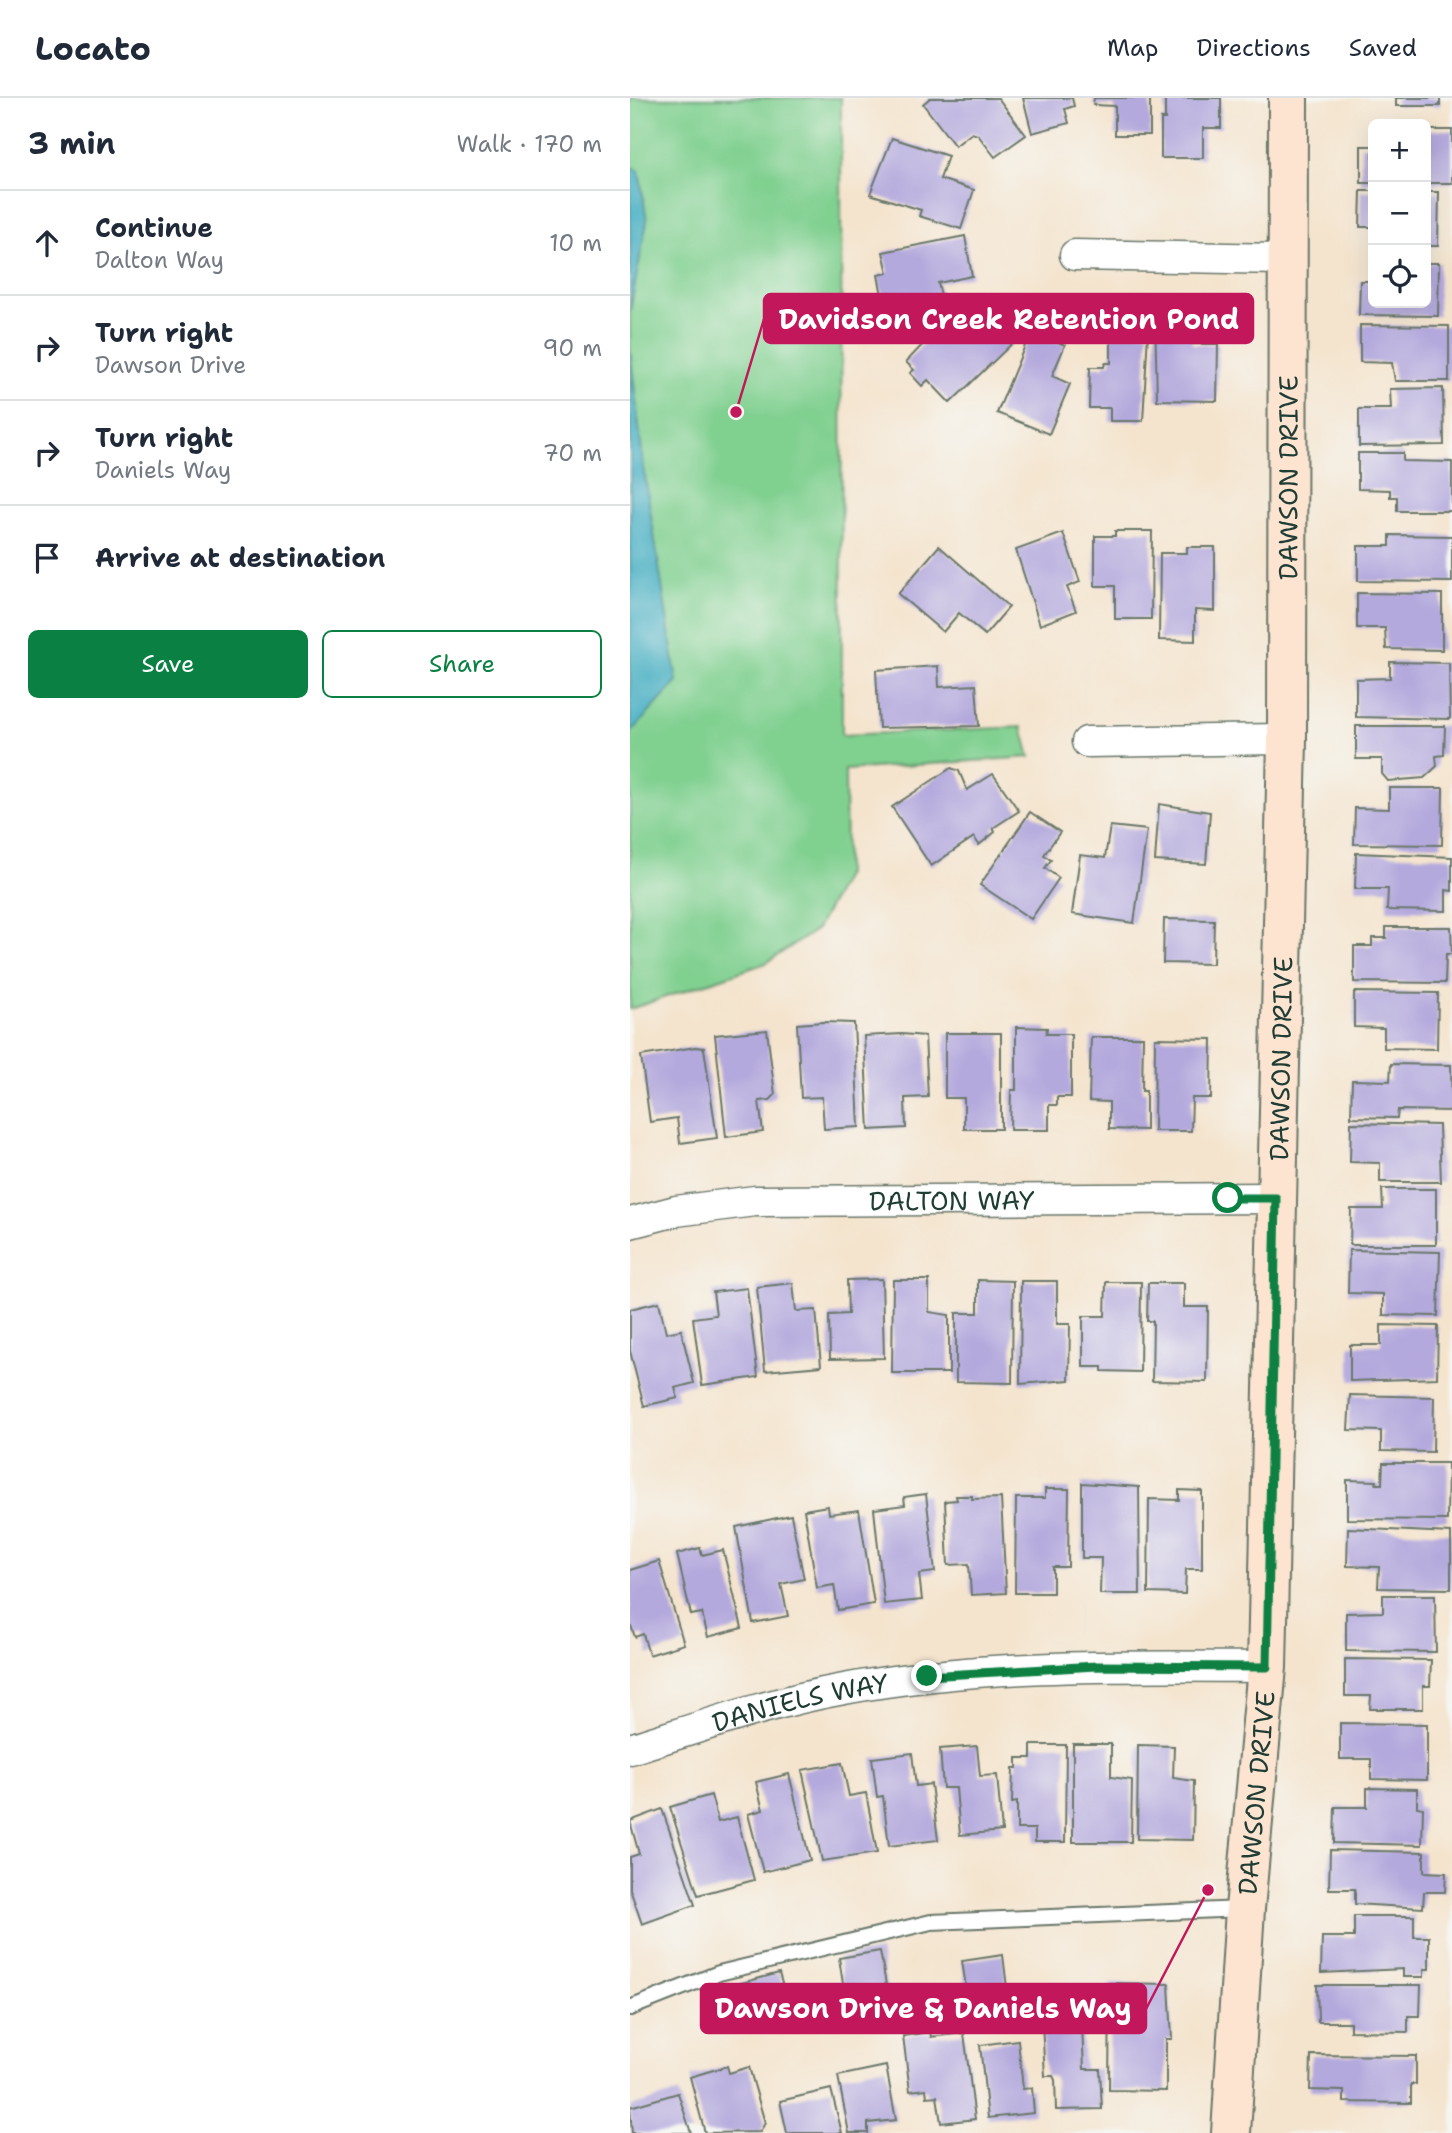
<!DOCTYPE html>
<meta charset="utf-8">
<style>
:root{--surface:#fff;--page:#f6f6f7;--text:#1f2937;--muted:#747a83;--line:#e0e1e3;--accent:#0b8043}
body{margin:0;font-family:"Shantell Sans",sans-serif;background:var(--page);color:var(--text)}
.controls{position:absolute;right:21px;top:21px;display:grid;overflow:hidden;border-radius:10px;box-shadow:0 7px 28px #0002}
.controls button{width:63px;height:63px;display:grid;place-items:center;padding:0;border:0;border-bottom:2px solid var(--line);background:var(--surface);color:var(--text);font:35px sans-serif}
.stop{position:absolute;width:21px;height:21px;margin:-16px;border:5px solid #0b8043;border-radius:50%;background:#fff}
.stop.end{background:#0b8043;border-color:#fff;box-shadow:0 2px 7px #0008}
.list{margin:0;padding:0;list-style:none}
h2{display:flex;justify-content:space-between;align-items:center;height:91px;margin:0;padding:0 28px;font-size:30px}
h2 small{font-size:23px;font-weight:400;color:var(--muted)}
.list li{display:grid;grid-template-columns:46px 1fr auto;gap:21px;align-items:center;box-sizing:border-box;height:105px;padding:0 28px;border-top:2px solid var(--line)}
.list b{display:block;font-size:26px;white-space:nowrap}
.list p{margin:0;font-size:23px;white-space:nowrap;color:var(--muted)}
.list em{font-size:23px;font-style:normal;color:var(--muted)}
.actions{display:flex;gap:14px;padding:21px 28px}
.actions a{flex:1;padding:16px 0;border:2px solid var(--accent);border-radius:10px;text-align:center;font-size:24px;color:var(--accent)}
.actions .main{background:var(--accent);color:#fff}
.icon{flex:none;width:38px;height:38px;fill:none;stroke:currentColor;stroke-width:2;stroke-linecap:round;stroke-linejoin:round}
.map{position:relative;flex:none;width:822px;height:2035px;overflow:hidden}
header{display:flex;align-items:center;gap:42px;box-sizing:border-box;height:98px;padding:0 35px;background:var(--surface);border-bottom:2px solid var(--line)}
header strong{font-size:33px}
nav{display:flex;gap:38px;margin-inline-start:auto;font-size:24px}
main{display:flex}
aside{flex:1;background:var(--surface)}
.map>svg:first-child{display:block}
.green{fill:#80d090;stroke:#508662;stroke-width:2}
.water{fill:#43adc2;stroke:#31757b;stroke-width:2}
.building{fill:#b3a9dd}
.lines{fill:none;stroke-linecap:round;stroke-linejoin:round}
.lane-casing{stroke:#6a776a;stroke-width:18}
.street-casing{stroke:#6a776a;stroke-width:33}
.secondary-casing{stroke:#6a776a;stroke-width:42}
.lane{stroke:#fff;stroke-width:14}
.street{stroke:#fff;stroke-width:30}
.secondary{stroke:#fde4d1;stroke-width:38}
.route{stroke:#0b8043;stroke-width:9}
.labels{text-anchor:middle;dominant-baseline:central;stroke-width:5;stroke-linejoin:round;paint-order:stroke}
.street-label{font-size:26px;fill:#1f3d34;stroke:#f6f6f2}
.leader{fill:none;stroke:#c2185b;stroke-width:2.5}
.callout-dot{fill:#c2185b;stroke:#f6f6f2;stroke-width:2.5}
.callout{fill:#c2185b;stroke:#c2185b;stroke-width:2.5}
.callout-label{font-size:28px;text-anchor:middle;font-weight:bold;fill:#fff}
</style>
<header>
<strong>Locato</strong>
<nav><a>Map</a><a>Directions</a><a>Saved</a></nav>
</header>
<main>
<aside>
<h2>3 min<small>Walk · 170 m</small></h2>
<ul class="list">
<li><svg class="icon" aria-label="ahead" viewBox="0 0 24 24"><path d="M12 20V5M6 11l6-6 6 6"/></svg><div><b>Continue</b><p>Dalton Way</p></div><em>10 m</em></li>
<li><svg class="icon" aria-label="right" viewBox="0 0 24 24"><path d="M7 20v-9h11M14 6l5 5-5 5"/></svg><div><b>Turn right</b><p>Dawson Drive</p></div><em>90 m</em></li>
<li><svg class="icon" aria-label="right" viewBox="0 0 24 24"><path d="M7 20v-9h11M14 6l5 5-5 5"/></svg><div><b>Turn right</b><p>Daniels Way</p></div><em>70 m</em></li>
<li><svg class="icon" aria-label="arrive" viewBox="0 0 24 24"><path d="M6 21V4h12l-3 4 3 4H6"/></svg><div><b>Arrive at destination</b></div></li>
</ul>
<div class="actions"><a class="main">Save</a><a>Share</a></div>
</aside>
<div class="map">
<svg width="822" height="2035" viewBox="0 0 822 2035">
<rect width="100%" height="100%" fill="#f6f6f2"/>
<filter id="ink" filterUnits="userSpaceOnUse"><feTurbulence type="fractalNoise" baseFrequency=".0143" numOctaves="2"/><feDisplacementMap in="SourceGraphic" scale="14" xChannelSelector="R" yChannelSelector="G"/><feConvolveMatrix kernelMatrix="1 2 1 2 8 2 1 2 1" color-interpolation-filters="sRGB"/></filter>
<filter id="wash" filterUnits="userSpaceOnUse"><feTurbulence type="fractalNoise" baseFrequency=".00686" numOctaves="4" result="noise"/><feDisplacementMap in="SourceGraphic" scale="28" xChannelSelector="R" yChannelSelector="G"/><feGaussianBlur stdDeviation="1.57" result="paint"/><feColorMatrix in="noise" values="0 0 0 0 0 0 0 0 0 0 0 0 0 0 0 0 0 1.4 0 .05"/><feComposite in="paint" operator="in"/></filter>
<g filter="url(#wash)">
<rect width="100%" height="100%" fill="#f4e4ce"/>
<polygon class="green" points="0,0 211,0 212,637 392,629 400,659 215,672 216,776 187,831 136,865 0,911"/>
<g class="water">
<polygon points="0,68 9,73 17,123 0,213"/>
<polygon points="0,250 14,372 47,584 0,636"/>
</g>
<g id="blocks">
<g class="building">
<polygon points="300,0 368,0 396,37 365,59 348,37 342,35 325,48 293,6"/>
<polygon points="393,0 442,0 444,8 435,11 439,25 402,35"/>
<polygon points="464,0 520,0 520,37 485,37 485,8 463,7"/>
<polygon points="535,0 591,0 591,30 573,30 573,60 531,60 531,21 535,21"/>
<rect x="766" y="0" width="44" height="8"/>
<rect x="796" y="32" width="26" height="53"/>
<polygon points="262,40 318,58 310,81 344,92 331,131 289,118 291,112 240,96"/>
<rect x="731" y="48" width="12" height="37"/>
<polygon points="731,93 743,93 743,129 730,129"/>
<polygon points="796,94 809,94 808,148 796,148"/>
<polygon points="335,138 342,178 308,185 312,202 302,204 303,212 289,214 287,206 255,212 248,177 258,175 253,154"/>
<polygon points="796,165 809,165 808,218 729,217 730,183 743,183 743,205 796,205"/>
<polygon points="367,209 392,236 320,305 298,282 292,288 280,275 284,272 276,264 321,217 330,226 339,218 348,227"/>
<polygon points="525,214 562,214 562,246 588,246 587,303 527,302"/>
<polygon points="730,227 819,228 819,283 765,283 762,265 730,264"/>
<polygon points="401,233 435,247 422,278 440,286 419,336 367,315"/>
<polygon points="481,235 518,235 513,323 480,323 480,310 459,310 460,269 474,269 475,265 481,265"/>
<polygon points="813,290 814,347 729,348 729,311 761,311 760,291"/>
<polygon points="728,355 773,355 773,363 822,364 822,413 767,413 767,399 760,399 760,392 728,391"/>
<polygon points="485,433 522,433 521,521 485,521 485,488 465,488 465,438 485,438"/>
<polygon points="433,435 450,484 437,489 446,513 410,527 386,452"/>
<polygon points="760,437 822,438 822,484 728,483 728,448 760,448"/>
<polygon points="309,448 379,509 355,537 329,515 313,534 268,496"/>
<polygon points="557,449 585,449 585,513 565,512 565,543 529,542 530,455 557,455"/>
<polygon points="727,495 812,496 812,552 756,551 755,530 727,530"/>
<polygon points="760,564 819,565 820,621 726,619 726,581 760,580"/>
<polygon points="308,568 309,589 346,587 349,628 249,630 246,572"/>
<polygon points="726,628 815,628 814,657 806,658 807,668 794,680 758,683 752,676 752,661 726,661"/>
<polygon points="321,670 329,673 337,692 363,676 389,713 363,730 365,734 349,747 344,739 301,768 262,709"/>
<polygon points="759,690 813,690 812,747 724,746 725,710 759,711"/>
<polygon points="529,706 580,714 576,766 525,763"/>
<polygon points="400,714 430,734 414,757 421,762 415,770 429,780 401,821 350,787"/>
<polygon points="480,728 517,732 504,825 442,816 450,757 475,760"/>
<polygon points="726,755 822,759 822,793 816,792 816,813 757,812 758,791 725,791"/>
<polygon points="534,821 584,822 583,866 533,865"/>
<polygon points="756,829 821,829 822,856 816,856 815,885 724,884 724,848 742,848 742,840 756,840"/>
<polygon points="724,894 808,895 807,951 754,950 754,930 724,929"/>
<polygon points="193,924 224,925 229,1029 194,1031 192,999 171,1000 167,926"/>
<polygon points="386,929 417,930 416,936 441,936 441,999 427,999 427,1007 419,1007 419,1032 380,1032 381,992 386,992"/>
<polygon points="137,932 145,997 140,1002 129,1003 133,1034 96,1039 85,937"/>
<polygon points="315,935 371,935 371,1031 334,1031 334,1000 315,1000"/>
<polygon points="272,936 295,938 298,999 275,1000 276,1030 239,1032 234,938"/>
<polygon points="461,939 513,939 512,993 516,993 516,1032 479,1031 479,1004 459,1003"/>
<polygon points="525,940 582,941 581,1000 562,1000 561,1033 524,1033"/>
<polygon points="65,949 74,950 87,1040 50,1045 47,1020 20,1024 11,958"/>
<polygon points="761,966 821,967 822,1013 768,1012 767,1020 721,1019 722,982 760,983"/>
<polygon points="721,1025 809,1027 811,1084 750,1084 750,1065 720,1064"/>
<polygon points="752,1091 806,1091 806,1147 720,1147 721,1111 753,1111"/>
<polygon points="719,1152 810,1154 808,1218 753,1217 753,1196 718,1195"/>
<polygon points="252,1181 254,1260 200,1261 199,1217 218,1216 217,1182"/>
<polygon points="263,1182 299,1182 299,1214 319,1217 319,1275 262,1275"/>
<polygon points="348,1182 383,1183 382,1285 326,1284 326,1215 348,1215"/>
<polygon points="391,1183 427,1183 427,1226 440,1226 439,1282 390,1286"/>
<polygon points="476,1184 511,1184 510,1274 472,1273 472,1269 453,1269 453,1218 475,1218"/>
<polygon points="163,1185 166,1213 186,1212 191,1268 135,1273 127,1189"/>
<polygon points="518,1185 554,1185 554,1209 578,1209 577,1284 522,1283 523,1223 517,1223"/>
<polygon points="117,1190 128,1279 72,1287 63,1220 86,1217 83,1194"/>
<polygon points="29,1204 36,1235 51,1232 64,1285 45,1290 48,1300 14,1308 0,1253 0,1211"/>
<polygon points="751,1227 808,1228 807,1280 720,1283 720,1247 751,1247"/>
<polygon points="720,1297 804,1299 803,1354 751,1353 751,1333 718,1332"/>
<polygon points="753,1365 818,1365 817,1422 717,1421 717,1382 747,1383 746,1386 752,1386"/>
<polygon points="452,1385 509,1389 510,1496 470,1496 471,1460 452,1460"/>
<polygon points="415,1391 439,1391 438,1469 423,1469 423,1495 385,1495 386,1400 415,1400"/>
<polygon points="549,1392 572,1393 572,1471 556,1471 555,1496 518,1495 519,1401 549,1402"/>
<polygon points="296,1396 305,1474 289,1476 292,1502 254,1506 244,1411 275,1407 274,1399"/>
<polygon points="326,1398 342,1398 342,1401 371,1400 376,1495 341,1497 339,1466 318,1467 315,1403 327,1402"/>
<polygon points="198,1408 199,1416 229,1412 244,1506 208,1512 204,1487 187,1490 174,1412"/>
<polygon points="161,1417 174,1481 151,1486 158,1518 123,1525 106,1429"/>
<polygon points="718,1430 821,1435 821,1491 748,1490 749,1469 717,1468"/>
<polygon points="70,1450 72,1457 93,1452 112,1530 78,1539 72,1515 61,1517 47,1456"/>
<polygon points="29,1463 54,1546 19,1557 13,1536 5,1539 0,1525 0,1472"/>
<polygon points="753,1497 805,1497 806,1554 716,1553 716,1515 753,1514"/>
<polygon points="715,1561 801,1562 800,1588 793,1588 793,1611 740,1611 741,1598 715,1598"/>
<polygon points="710,1625 797,1626 797,1682 741,1681 741,1661 710,1661"/>
<polygon points="443,1646 481,1646 481,1679 502,1682 501,1744 443,1744"/>
<polygon points="401,1647 436,1647 435,1744 405,1744 405,1731 387,1731 387,1704 382,1705 383,1670 387,1670 387,1660 401,1660"/>
<polygon points="508,1647 544,1648 543,1680 564,1683 563,1742 507,1741"/>
<polygon points="347,1648 350,1678 367,1677 372,1733 330,1737 326,1690 313,1690 310,1651"/>
<polygon points="282,1655 286,1688 301,1686 308,1742 259,1748 253,1698 247,1699 242,1660"/>
<polygon points="212,1665 219,1698 236,1695 247,1755 192,1763 172,1672"/>
<polygon points="159,1676 180,1762 133,1774 118,1716 133,1712 126,1684"/>
<polygon points="737,1690 787,1691 787,1709 793,1710 792,1747 704,1745 705,1709 737,1709"/>
<polygon points="81,1697 88,1724 107,1719 124,1782 68,1797 40,1709"/>
<polygon points="32,1711 65,1807 12,1826 0,1791 0,1759 9,1756 0,1723"/>
<polygon points="700,1752 794,1754 794,1774 816,1775 815,1794 794,1794 793,1810 725,1806 725,1791 699,1791"/>
<polygon points="724,1818 784,1818 784,1839 799,1839 799,1871 794,1871 794,1879 773,1879 773,1871 691,1875 692,1839 724,1839"/>
<polygon points="250,1853 258,1898 216,1905 209,1860"/>
<polygon points="373,1857 378,1898 338,1903 332,1863"/>
<polygon points="149,1875 161,1917 119,1928 108,1886"/>
<polygon points="480,1885 539,1886 542,1941 536,1941 536,1993 479,1992"/>
<polygon points="687,1887 791,1887 790,1918 778,1918 778,1934 720,1933 720,1924 688,1924"/>
<polygon points="451,1906 454,1971 470,1971 472,2011 426,2012 425,1982 423,1978 415,1978 411,1908"/>
<polygon points="300,1934 301,1939 334,1935 345,2021 311,2025 307,1998 297,1999 296,1991 280,1993 273,1938"/>
<polygon points="388,1942 393,1991 402,1990 404,2015 358,2020 350,1947"/>
<polygon points="681,1957 786,1958 786,1986 781,1986 781,2005 714,2004 714,1993 680,1992"/>
<polygon points="97,1968 99,1975 119,1969 135,2025 130,2034 75,2035 60,1979"/>
<polygon points="256,1968 266,2022 238,2025 238,2035 219,2035 208,1978"/>
<polygon points="201,1991 212,2035 157,2035 150,2003"/>
<polygon points="48,1995 61,2035 2,2035 0,2009"/>
</g>
</g>
</g>
<g filter="url(#ink)">
<use href="#blocks" fill-opacity="0" stroke="#6a776a" stroke-width="2"/>
<g class="lines">
<g class="lane-casing">
<polyline id="lane" points="0,1910 89,1875 301,1824 613,1811"/>
</g>
<g class="street-casing">
<g id="street">
<polyline points="445,157 656,161"/>
<polyline points="457,644 657,641"/>
<path id="s1" d="M0,1125l46,-12 79,-10 521,-3"/>
<path id="s2" d="M0,1651c71,-22 141,-47 214,-60 139,-26 282,-23 423,-22"/>
</g>
</g>
<g class="secondary-casing">
<g id="secondary">
<path id="s3" d="M601,2035l14,-224 22,-242 20,-928 1,-641"/>
</g>
</g>
<use href="#lane" class="lane"/>
<use href="#street" class="street"/>
<use href="#secondary" class="secondary"/>
</g>
</g>
<g class="lines" filter="url(#ink)">
<polyline class="route" points="297,1578 466,1568 637,1569 646,1100 598,1100"/>
</g>
<g class="labels">
<g class="street-label">
<text stroke="none"><textPath href="#s3" startOffset="1657">DAWSON DRIVE</textPath></text>
<text stroke="none"><textPath href="#s3" startOffset="1076">DAWSON DRIVE</textPath></text>
<text stroke="none"><textPath href="#s1" startOffset="324">DALTON WAY</textPath></text>
<text stroke="none"><textPath href="#s2" startOffset="177">DANIELS WAY</textPath></text>
<text stroke="none"><textPath href="#s3" startOffset="341">DAWSON DRIVE</textPath></text>
</g>
</g>
<path class="leader" d="M106 314L134 221M578 1792L516 1911"/>
<g class="callout-dot">
<circle cx="106" cy="314" r="7"/>
<circle cx="578" cy="1792" r="7"/>
</g>
<g class="callout">
<rect x="134" y="196" width="489" height="49" rx="7"/>
<rect x="71" y="1886" width="445" height="49" rx="7"/>
</g>
<g class="callout-label">
<text x="379" y="231">Davidson Creek Retention Pond</text>
<text x="293" y="1920">Dawson Drive &amp; Daniels Way</text>
</g>
</svg>
<div class="controls">
<button>+</button>
<button>−</button>
<button><svg class="icon" aria-label="locate" viewBox="0 0 24 24"><circle cx="12" cy="12" r="6"/><path d="M12 2v4M12 18v4M2 12h4M18 12h4"/></svg></button>
</div>
<div class="stop" style="left:598px;top:1100px"></div>
<div class="stop end" style="left:297px;top:1578px"></div>
</div>
</main>
